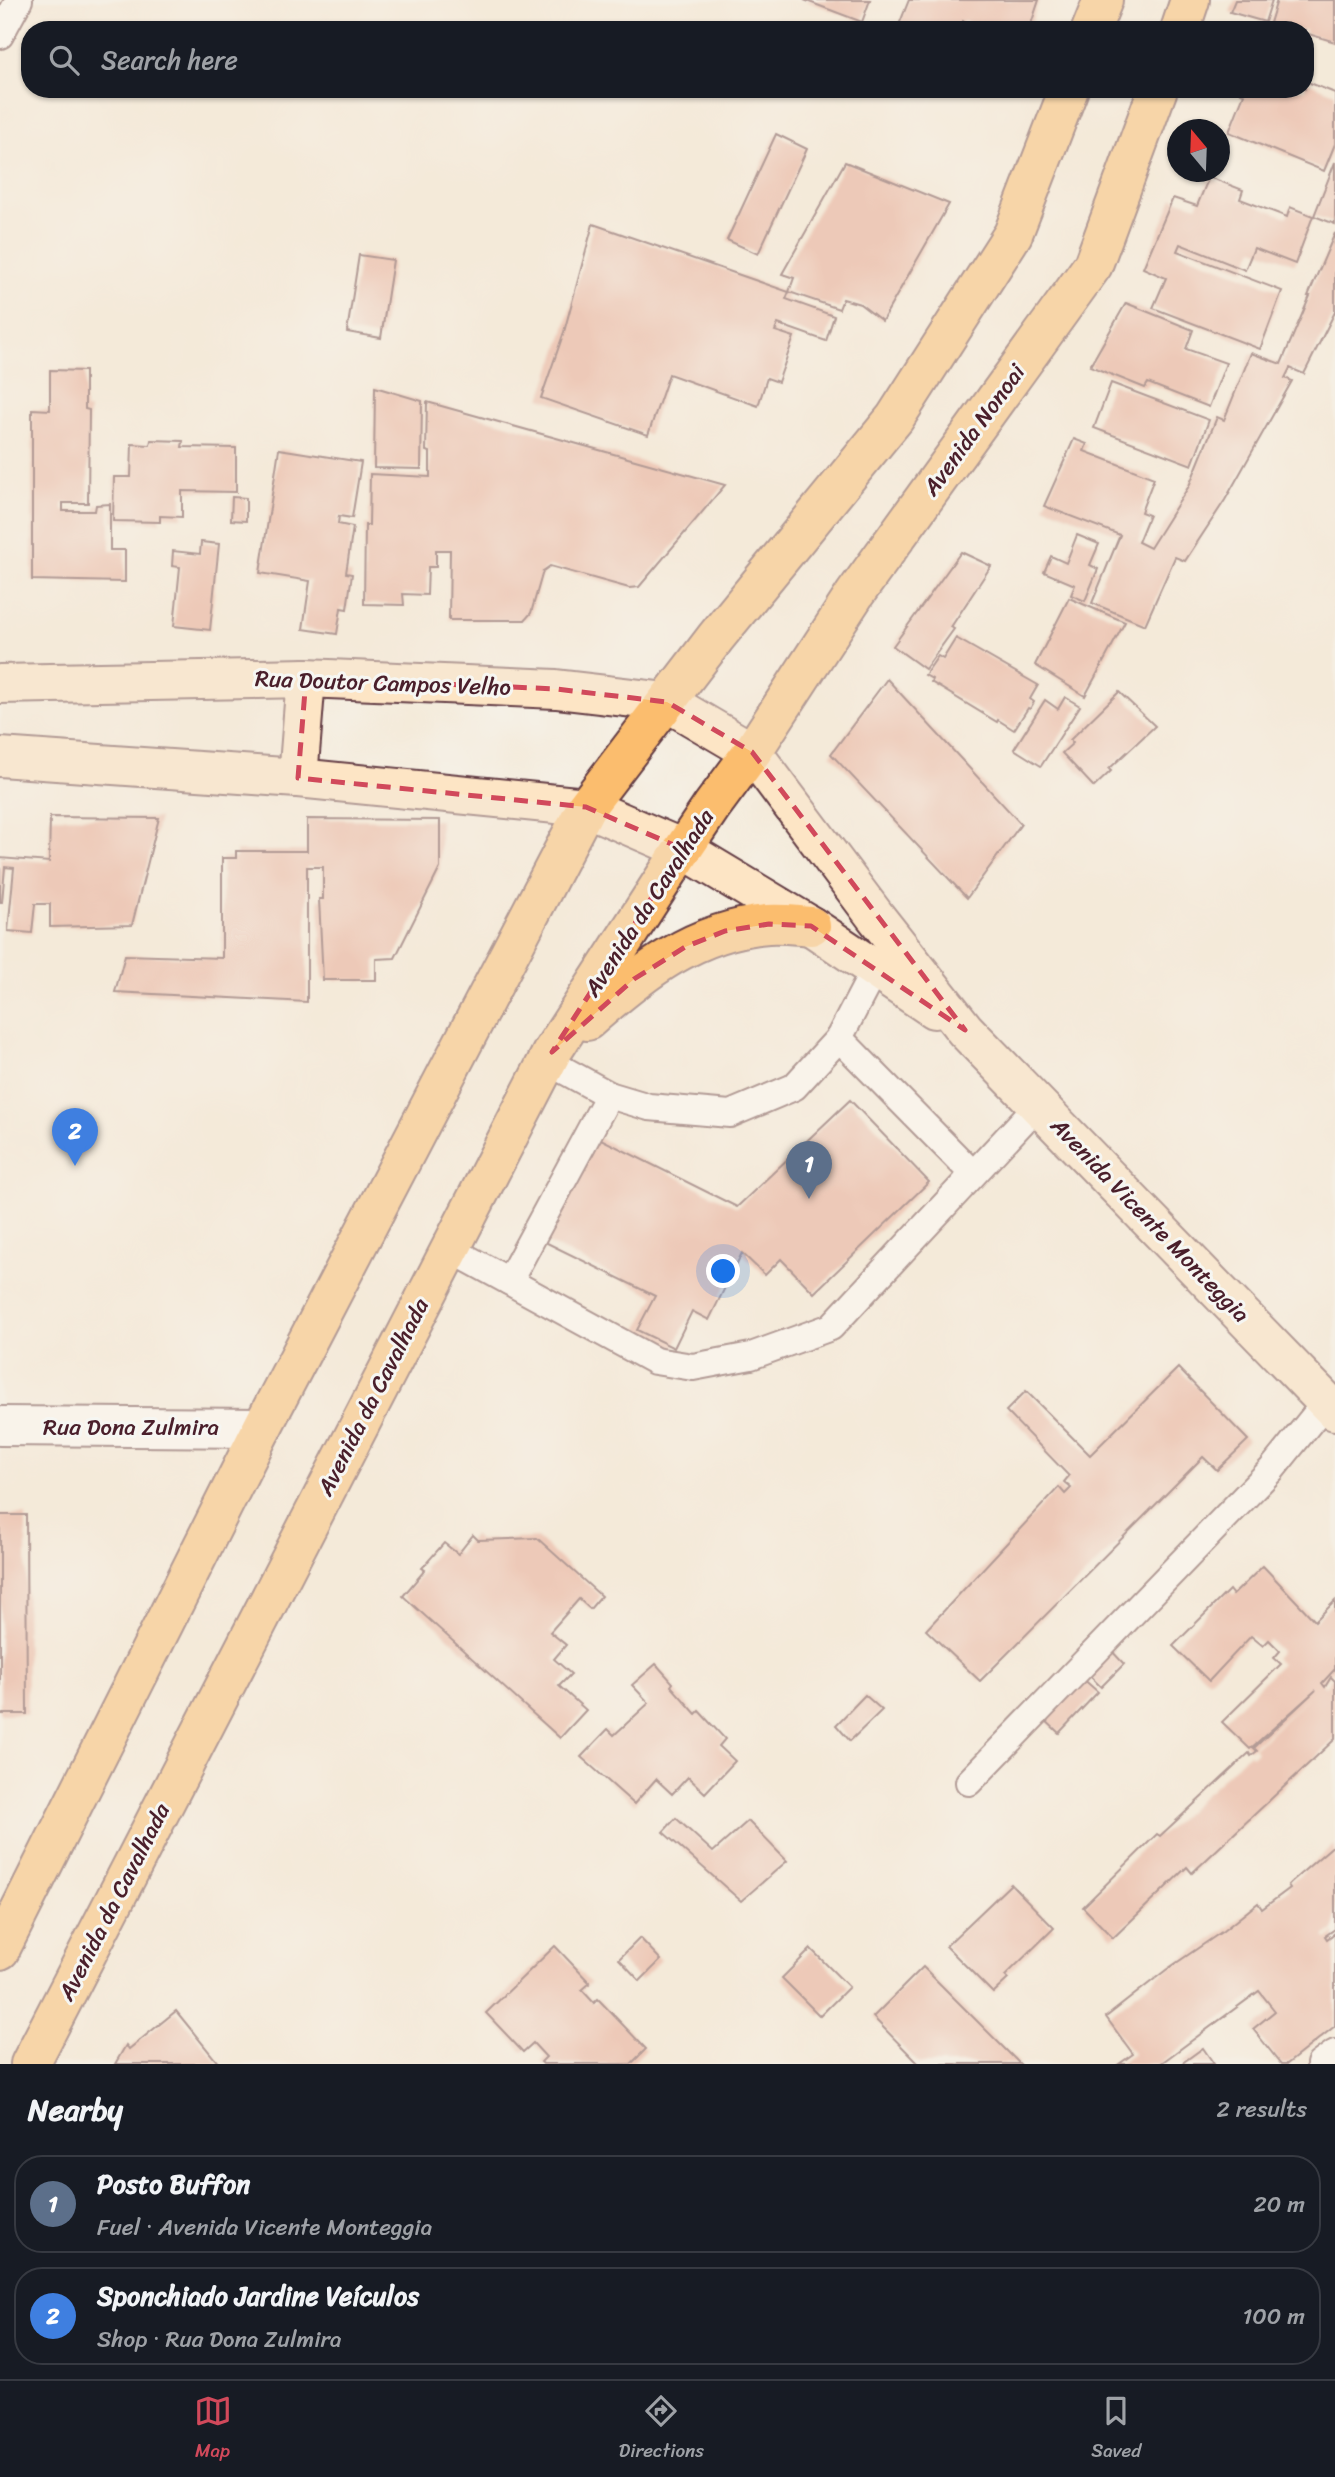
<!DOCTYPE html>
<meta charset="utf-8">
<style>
:root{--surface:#171b24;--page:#242831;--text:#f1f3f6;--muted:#9ea1a6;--line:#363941;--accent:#d1495b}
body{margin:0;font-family:Sriracha,sans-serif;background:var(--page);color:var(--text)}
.compass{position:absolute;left:1167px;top:119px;width:63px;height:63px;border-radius:50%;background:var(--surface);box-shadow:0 2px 5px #0004;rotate:341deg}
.you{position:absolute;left:724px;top:1272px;width:24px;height:24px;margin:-18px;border:5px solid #fff;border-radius:50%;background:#1a73e8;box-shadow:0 0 0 10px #1a73e833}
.badge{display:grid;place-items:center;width:46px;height:46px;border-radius:50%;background:var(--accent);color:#fff;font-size:23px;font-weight:700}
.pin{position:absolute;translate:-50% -58px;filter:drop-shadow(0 2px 4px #0008)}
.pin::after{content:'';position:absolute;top:37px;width:24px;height:21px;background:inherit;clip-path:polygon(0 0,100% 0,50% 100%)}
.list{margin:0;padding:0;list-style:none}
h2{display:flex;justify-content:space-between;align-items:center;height:91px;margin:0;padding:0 28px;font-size:30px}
h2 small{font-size:23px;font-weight:400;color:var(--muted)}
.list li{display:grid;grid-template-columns:46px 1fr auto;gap:21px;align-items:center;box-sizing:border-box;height:98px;margin:0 14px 14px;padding:0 14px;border:2px solid var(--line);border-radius:28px}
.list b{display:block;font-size:26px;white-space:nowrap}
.list p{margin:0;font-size:23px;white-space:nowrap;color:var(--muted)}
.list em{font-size:23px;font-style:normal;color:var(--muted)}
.icon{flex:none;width:38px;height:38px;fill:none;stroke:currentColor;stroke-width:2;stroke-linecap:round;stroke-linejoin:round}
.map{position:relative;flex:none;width:1335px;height:2064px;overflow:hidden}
.search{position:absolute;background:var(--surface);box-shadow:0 2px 5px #0004;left:21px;right:21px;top:21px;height:77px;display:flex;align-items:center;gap:18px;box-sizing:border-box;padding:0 24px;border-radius:28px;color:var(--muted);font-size:26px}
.sheet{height:315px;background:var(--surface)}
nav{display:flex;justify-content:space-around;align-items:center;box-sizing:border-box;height:98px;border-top:2px solid var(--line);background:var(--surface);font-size:19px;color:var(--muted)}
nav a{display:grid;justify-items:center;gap:4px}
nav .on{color:var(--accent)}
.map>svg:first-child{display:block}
.building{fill:#e5a390}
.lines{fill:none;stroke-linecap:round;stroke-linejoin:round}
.service-casing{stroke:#643d45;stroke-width:30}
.tertiary-casing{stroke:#643d45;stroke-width:42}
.secondary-casing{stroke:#643d45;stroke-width:42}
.primary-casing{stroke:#643d45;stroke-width:42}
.service{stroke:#fff;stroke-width:26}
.tertiary{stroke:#fff;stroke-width:38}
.secondary{stroke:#fde5c5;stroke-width:38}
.primary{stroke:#fbbd6e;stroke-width:38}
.marked{fill:none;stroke:#d1495b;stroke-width:5;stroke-dasharray:14 9;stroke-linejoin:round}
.labels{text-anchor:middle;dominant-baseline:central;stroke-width:6;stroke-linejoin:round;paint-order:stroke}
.street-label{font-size:23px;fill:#4a1f2b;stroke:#f6f6f2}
</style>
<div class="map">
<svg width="1335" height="2064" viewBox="0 0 1335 2064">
<rect width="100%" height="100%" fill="#f6f6f2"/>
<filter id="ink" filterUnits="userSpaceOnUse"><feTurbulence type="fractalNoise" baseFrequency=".0143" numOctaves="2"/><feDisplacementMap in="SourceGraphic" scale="14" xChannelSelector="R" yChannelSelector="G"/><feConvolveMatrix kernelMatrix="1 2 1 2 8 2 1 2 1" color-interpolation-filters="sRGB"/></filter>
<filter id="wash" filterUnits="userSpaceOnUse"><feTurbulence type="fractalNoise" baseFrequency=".00686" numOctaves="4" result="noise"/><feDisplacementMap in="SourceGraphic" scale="28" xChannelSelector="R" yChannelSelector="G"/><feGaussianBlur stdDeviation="1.57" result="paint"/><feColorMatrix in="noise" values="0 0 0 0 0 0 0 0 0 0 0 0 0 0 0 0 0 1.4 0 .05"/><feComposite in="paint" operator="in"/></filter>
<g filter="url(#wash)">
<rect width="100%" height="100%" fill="#f4ead9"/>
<g id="blocks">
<g class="building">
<polygon points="804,0 870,0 862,22"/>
<polygon points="909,0 1039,0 1029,30 989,30 963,21 960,30 897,30"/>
<polygon points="1235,0 1272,0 1265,22 1230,12"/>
<polygon points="1277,0 1335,0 1335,42 1305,33 1305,30 1293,30 1270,23"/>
<polygon points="1305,81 1335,93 1335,144 1324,171 1229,132 1244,94 1241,93 1243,89 1305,89"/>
<polygon points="776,134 807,149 758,254 727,240"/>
<polygon points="845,162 949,204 882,321 860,304 843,299 839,309 789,292 794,278 782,274"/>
<polygon points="1335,162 1335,224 1314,216"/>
<polygon points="1209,177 1243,190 1240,199 1287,217 1290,207 1313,216 1295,264 1254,248 1245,270 1180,244 1177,251 1282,291 1260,349 1153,308 1166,278 1143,268 1173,198 1197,206"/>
<polygon points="593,224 789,292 786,299 834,316 826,341 778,324 775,331 794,337 778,382 767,378 758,406 669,374 648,435 541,398 564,332"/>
<polygon points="1335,233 1335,312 1304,374 1290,368 1285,378 1292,381 1225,500 1185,561 1175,557 1145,625 1092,603 1120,535 1044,506 1074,439 1087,444 1084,451 1154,478 1141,512 1149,515 1138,542 1150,548 1189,486 1217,417 1224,420 1251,353 1281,364 1310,296 1308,296"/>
<polygon points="359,255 393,260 381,338 347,332"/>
<polygon points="1126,303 1193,330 1186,349 1226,363 1209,407 1148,383 1145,388 1090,366"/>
<polygon points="50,370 85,371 85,409 89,410 88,503 63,503 63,511 95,511 96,505 110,504 110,550 125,550 125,582 32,580 32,409 50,410"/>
<polygon points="1111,383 1209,420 1192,465 1094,428"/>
<polygon points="375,387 422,401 421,469 374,468"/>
<polygon points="427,402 452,409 725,485 639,587 629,588 550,566 543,571 531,613 525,620 449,620 450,550 436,550 436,567 428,567 427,595 403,594 404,605 364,604 365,525 369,525 370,474 430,477 430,452 426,451"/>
<polygon points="151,440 183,441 182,447 236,448 236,492 182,491 182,517 160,516 160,522 113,521 114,477 131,477 132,444 150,445"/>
<polygon points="279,449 361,462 352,518 339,516 338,524 353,527 346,573 352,574 347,609 341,608 337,634 303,629 310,581 260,573"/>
<polygon points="232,497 246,498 246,521 231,520"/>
<polygon points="1077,535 1099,544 1090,565 1098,569 1085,601 1071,595 1075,585 1044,572 1051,556 1066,563"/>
<polygon points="201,542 219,544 210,630 174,626 180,567 172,566 173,551 200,554"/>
<polygon points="961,552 991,566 951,627 954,629 925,669 893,646"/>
<polygon points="1069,598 1125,622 1085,696 1035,665"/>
<polygon points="956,638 1038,685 1030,699 1034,702 1030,709 1028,708 1014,730 998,720 997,722 931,682 932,679 925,675 938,656 943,659"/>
<polygon points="887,679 1021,824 967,898 831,754"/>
<polygon points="1119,692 1155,726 1109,769 1111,771 1094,787 1062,753 1073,743 1070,740"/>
<polygon points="1065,697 1080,706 1041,766 1014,749 1045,700 1058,709"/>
<polygon points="50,817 159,818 132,925 50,927 50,904 35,904 32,933 8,931 14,868 5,867 2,902 0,902 0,858 49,862"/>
<polygon points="307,819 440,820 440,868 395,958 376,959 376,980 323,980 319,899 323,899 323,867 307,867 307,1002 115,992 125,955 222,958 222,858 236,858 236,851 307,851"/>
<polygon points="850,1100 929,1182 814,1293 781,1259 765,1275 742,1253 709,1320 692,1311 674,1348 637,1330 655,1296 545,1242 597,1137 737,1207"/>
<polygon points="1178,1368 1248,1440 1217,1470 1203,1457 980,1681 926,1630 1059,1487 1065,1494 1071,1488 1064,1482 1069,1476 1006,1411 1026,1391 1090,1455"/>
<polygon points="0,1515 26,1515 27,1714 0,1714"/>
<polygon points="473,1535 478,1540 537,1538 601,1596 590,1609 579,1599 550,1632 566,1645 554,1659 571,1674 559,1686 586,1710 560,1738 403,1596 425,1570 422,1568 444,1543 458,1554"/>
<polygon points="1263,1566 1315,1621 1335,1601 1335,1669 1322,1683 1325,1687 1331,1677 1335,1681 1335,1739 1192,1873 1187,1867 1113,1938 1083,1907 1157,1834 1160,1836 1249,1753 1251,1756 1257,1751 1254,1748 1316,1690 1250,1749 1222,1722 1281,1664 1274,1658 1280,1651 1269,1640 1263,1646 1251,1636 1209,1681 1173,1646 1229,1590 1233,1595"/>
<polygon points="1109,1648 1124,1664 1101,1687 1086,1672"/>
<polygon points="656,1664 673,1683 671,1686 696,1714 699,1711 725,1739 719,1746 735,1761 705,1793 688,1777 672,1794 656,1779 634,1804 581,1757 608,1729 614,1735 649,1703 632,1685"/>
<polygon points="1081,1677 1098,1692 1059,1733 1042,1717"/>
<polygon points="865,1695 882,1710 850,1741 836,1725"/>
<polygon points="676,1818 713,1852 748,1821 787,1861 741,1901 663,1832"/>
<polygon points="1335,1844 1335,1929 1325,1936 1327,1939 1335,1933 1335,2026 1287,2064 1281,2064 1253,2029 1275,2011 1259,1991 1160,2064 1119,2064 1133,2054 1106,2017 1166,1970 1223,1931 1258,1903 1262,1909 1290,1888 1288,1885 1291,1882"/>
<polygon points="1011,1884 1054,1928 1005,1976 1008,1979 993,1993 946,1946"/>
<polygon points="640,1938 661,1960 640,1981 619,1959"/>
<polygon points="555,1946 590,1983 582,1990 594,2003 598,1999 646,2049 631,2064 543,2064 541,2062 546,2057 533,2043 523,2052 486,2013"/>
<polygon points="811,1949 849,1987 820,2016 782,1978"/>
<polygon points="923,1967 1020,2064 919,2064 873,2017"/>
<polygon points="176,2011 219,2064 115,2064 126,2045 129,2049"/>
<polygon points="1203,2048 1214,2064 1181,2064"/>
</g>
</g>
</g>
<g filter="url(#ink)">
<use href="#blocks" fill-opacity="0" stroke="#643d45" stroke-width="2"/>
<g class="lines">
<g class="service-casing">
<g id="service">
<polyline points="0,35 19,0"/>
<polyline points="839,1038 973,1174"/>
<polyline points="547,1061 609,1095 649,1107 730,1114 794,1087 839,1038 875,969"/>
<polyline points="450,1249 655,1361 693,1367 751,1356 831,1327 1038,1105"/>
<polyline points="509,1281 609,1095"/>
<polyline points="969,1782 1272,1469 1326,1402"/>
<polyline points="1320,2064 1335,2053"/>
</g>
</g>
<g class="tertiary-casing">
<polyline id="tertiary" points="0,1426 262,1428"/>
</g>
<g class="secondary-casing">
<g id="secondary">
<polyline points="0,684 306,678 556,689 667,702 752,752 875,916 965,1030 1335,1411"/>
<polyline points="0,757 298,778 586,807 683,849 811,926 934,1009"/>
<polyline points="298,778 306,678"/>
</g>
</g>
<g class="primary-casing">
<g id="primary">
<polyline points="1091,30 1103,0"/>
<polyline points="1180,30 1190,0"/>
<path d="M587,1021c54,-48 107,-91 181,-97 14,-1 29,1 43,2"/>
<polyline points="0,1950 262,1428 586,807 716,637 895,418 1013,234 1069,89"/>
<polyline points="30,2064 552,1052 683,849 712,806 752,752 855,594 1093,265 1158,89"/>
</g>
</g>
<use href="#service" class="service"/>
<use href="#tertiary" class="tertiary"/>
<use href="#secondary" class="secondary"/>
<use href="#primary" class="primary"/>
</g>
</g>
<path d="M0 0H1335V2064H0ZM306,678l250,11 111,13 85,50 213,278 -154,-104 -42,-2 -44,7 -40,16 -51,32 -82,73 131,-203 -97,-42 -288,-29z" fill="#f4ead9" fill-opacity=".55" fill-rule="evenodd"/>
<path class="marked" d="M306,678l250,11 111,13 85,50 213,278 -154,-104 -42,-2 -44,7 -40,16 -51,32 -82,73 131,-203 -97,-42 -288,-29z"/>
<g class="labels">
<g class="street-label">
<text transform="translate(974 430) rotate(-54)">Avenida Nonoai</text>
<text transform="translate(383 683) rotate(2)">Rua Doutor Campos Velho</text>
<text transform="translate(649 903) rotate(-57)">Avenida da Cavalhada</text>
<text transform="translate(1150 1220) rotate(46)">Avenida Vicente Monteggia</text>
<text transform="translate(373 1397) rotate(-63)">Avenida da Cavalhada</text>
<text x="131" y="1427">Rua Dona Zulmira</text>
<text transform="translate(114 1902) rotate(-63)">Avenida da Cavalhada</text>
</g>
</g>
</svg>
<svg class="compass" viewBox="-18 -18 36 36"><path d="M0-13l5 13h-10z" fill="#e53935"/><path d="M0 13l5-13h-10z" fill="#9ea1a6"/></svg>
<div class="you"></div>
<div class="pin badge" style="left:809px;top:1199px;background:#5c6f8a">1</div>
<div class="pin badge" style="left:75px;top:1166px;background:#3f7fe0">2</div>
<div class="search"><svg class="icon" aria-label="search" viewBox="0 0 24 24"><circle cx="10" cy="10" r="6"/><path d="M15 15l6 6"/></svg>Search here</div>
</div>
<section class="sheet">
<h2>Nearby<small>2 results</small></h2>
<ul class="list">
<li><span class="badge" style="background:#5c6f8a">1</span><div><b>Posto Buffon</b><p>Fuel · Avenida Vicente Monteggia</p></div><em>20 m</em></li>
<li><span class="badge" style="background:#3f7fe0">2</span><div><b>Sponchiado Jardine Veículos</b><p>Shop · Rua Dona Zulmira</p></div><em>100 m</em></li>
</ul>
</section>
<nav>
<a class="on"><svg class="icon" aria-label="map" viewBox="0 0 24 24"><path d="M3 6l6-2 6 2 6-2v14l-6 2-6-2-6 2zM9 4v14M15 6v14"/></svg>Map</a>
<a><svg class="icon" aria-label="directions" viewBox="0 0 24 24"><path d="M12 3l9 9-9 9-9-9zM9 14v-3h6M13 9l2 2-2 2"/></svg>Directions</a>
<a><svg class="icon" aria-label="saved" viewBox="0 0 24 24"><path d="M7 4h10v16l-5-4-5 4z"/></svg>Saved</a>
</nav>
